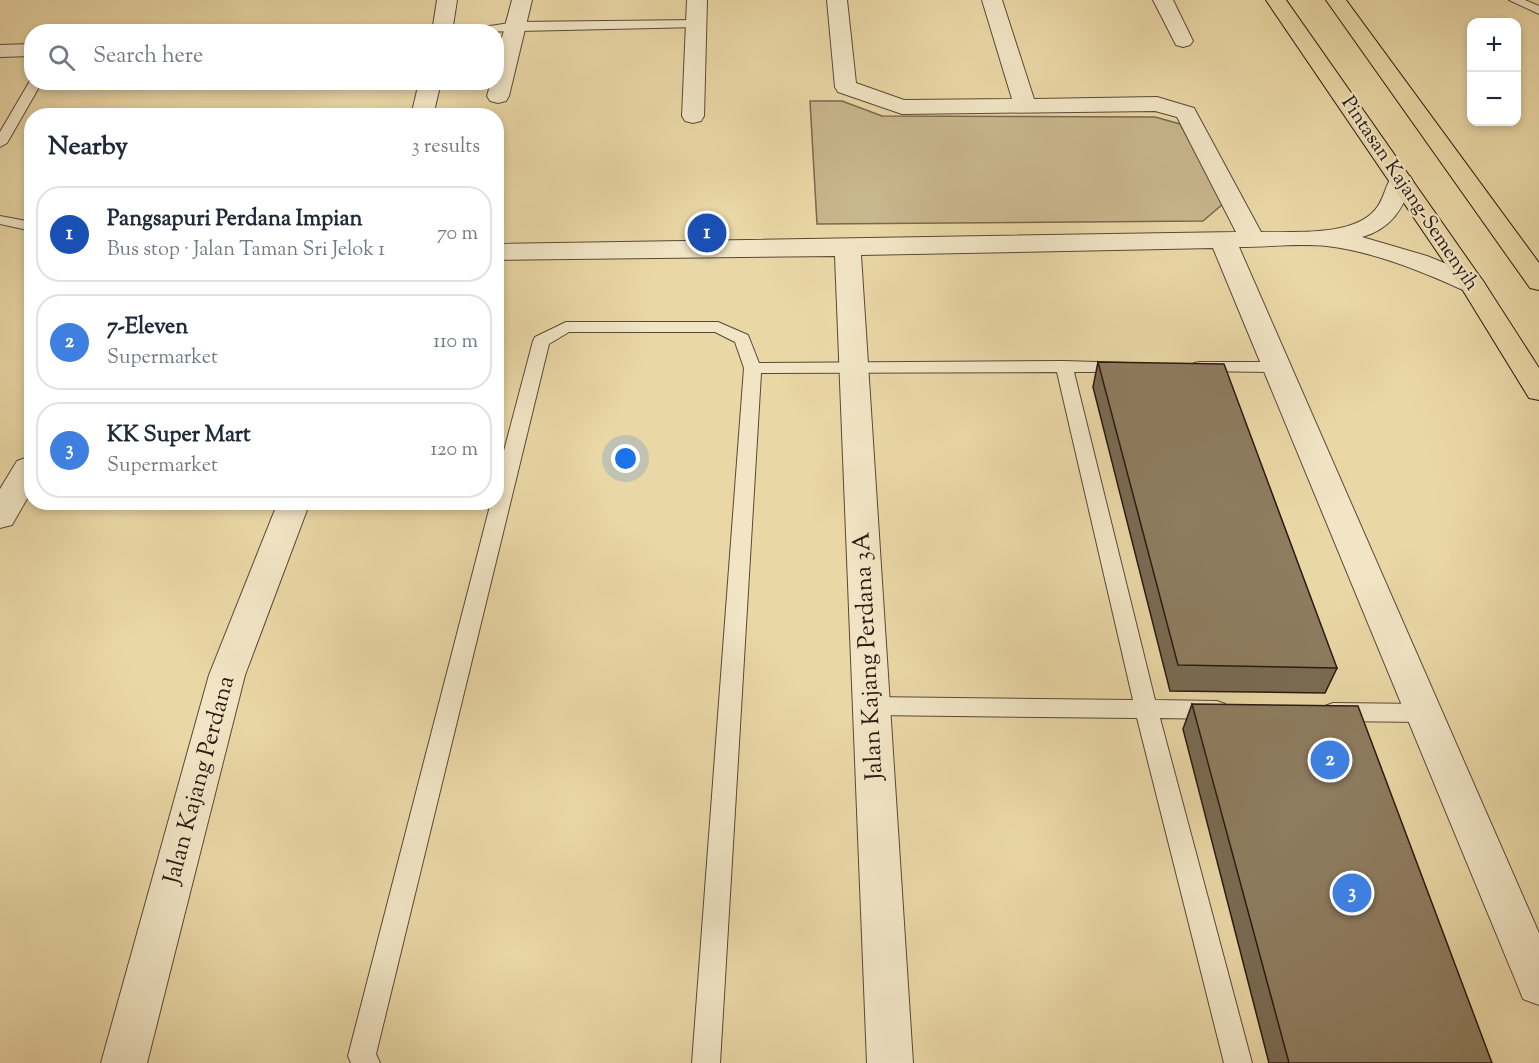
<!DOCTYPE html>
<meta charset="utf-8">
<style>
:root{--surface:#fff;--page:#f2f2f3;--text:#1f2937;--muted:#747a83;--line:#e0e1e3;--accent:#8f2418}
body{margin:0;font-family:"Sorts Mill Goudy",serif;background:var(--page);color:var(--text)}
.controls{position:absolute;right:18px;top:18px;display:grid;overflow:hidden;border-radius:12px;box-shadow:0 3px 9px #0003}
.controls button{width:54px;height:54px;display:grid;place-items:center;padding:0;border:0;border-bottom:2px solid var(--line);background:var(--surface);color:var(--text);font:30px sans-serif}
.you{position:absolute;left:626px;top:459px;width:21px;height:21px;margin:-15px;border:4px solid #fff;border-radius:50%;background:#1a73e8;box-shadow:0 0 0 9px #1a73e833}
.badge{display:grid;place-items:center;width:39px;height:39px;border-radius:50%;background:var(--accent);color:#fff;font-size:20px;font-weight:700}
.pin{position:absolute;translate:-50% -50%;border:3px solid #fff;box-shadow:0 2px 6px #0006}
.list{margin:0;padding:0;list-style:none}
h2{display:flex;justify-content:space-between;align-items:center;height:78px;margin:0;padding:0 24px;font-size:26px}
h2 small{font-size:20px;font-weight:400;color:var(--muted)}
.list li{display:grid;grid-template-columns:39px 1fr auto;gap:18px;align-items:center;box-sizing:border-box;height:96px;margin:0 12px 12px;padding:0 12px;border:2px solid var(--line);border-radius:24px}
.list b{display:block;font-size:22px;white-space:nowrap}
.list p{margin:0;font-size:20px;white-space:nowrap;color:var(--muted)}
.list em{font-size:20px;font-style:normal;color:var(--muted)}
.icon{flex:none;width:33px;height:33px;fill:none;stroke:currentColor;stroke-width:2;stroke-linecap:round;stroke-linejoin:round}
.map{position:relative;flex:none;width:1539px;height:1063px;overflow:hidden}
.search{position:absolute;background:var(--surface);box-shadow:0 3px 9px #0003;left:24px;top:24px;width:480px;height:66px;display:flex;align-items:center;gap:15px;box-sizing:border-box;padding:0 21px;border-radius:24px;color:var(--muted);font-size:22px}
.panel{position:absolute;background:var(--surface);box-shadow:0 3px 9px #0003;left:24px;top:108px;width:480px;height:402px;border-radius:24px}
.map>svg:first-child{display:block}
.green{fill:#c9b78d;stroke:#7a6850;stroke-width:1.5}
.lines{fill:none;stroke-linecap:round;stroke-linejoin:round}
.service-casing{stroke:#5a4837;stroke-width:2}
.minor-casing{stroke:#5a4837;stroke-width:2}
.trunk-casing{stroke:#2a1912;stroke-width:2}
.service{fill:#f1e5c5;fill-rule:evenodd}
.minor{fill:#f1e5c5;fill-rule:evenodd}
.trunk{fill:#ead7a6;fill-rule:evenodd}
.wall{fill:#7a6b52;stroke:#2a1912;stroke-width:1.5}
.building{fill:#8e7c5f;stroke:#2a1912;stroke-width:1.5}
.labels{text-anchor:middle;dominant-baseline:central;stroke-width:4.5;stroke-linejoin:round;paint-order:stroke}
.far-street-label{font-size:20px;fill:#2a1912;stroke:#f1e5c5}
.street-label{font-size:24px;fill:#2a1912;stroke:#f1e5c5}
</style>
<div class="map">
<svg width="1539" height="1063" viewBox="0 0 1539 1063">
<rect width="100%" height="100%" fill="#ead7a6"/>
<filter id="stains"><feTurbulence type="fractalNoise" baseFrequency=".00333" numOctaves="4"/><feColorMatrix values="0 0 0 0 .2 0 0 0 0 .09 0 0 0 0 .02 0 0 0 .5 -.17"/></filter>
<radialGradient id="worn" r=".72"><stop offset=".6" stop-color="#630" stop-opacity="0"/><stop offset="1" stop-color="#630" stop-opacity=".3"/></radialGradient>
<polygon class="green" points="810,101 842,101 882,116 1155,117 1180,124 1224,203 1203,221 817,224"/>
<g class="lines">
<g class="service-casing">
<g id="service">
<polygon points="1509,0 1525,0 1539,6 1539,14"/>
<polygon points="696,20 700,21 700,27 470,32 476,28 516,22"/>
<polygon points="31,79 32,82 42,82 7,143 0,147 0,132"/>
<polygon points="0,216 32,222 32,231 0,224"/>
<polygon points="566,322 718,322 748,335 759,363 1064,361 1129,363 1132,367 1129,371 1123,372 1074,372 1155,700 1217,701 1225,704 1228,710 1225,716 1217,719 1160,718 1252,1063 1224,1063 1137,718 871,715 863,712 860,706 863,700 871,697 1133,700 1057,372 761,373 720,1063 692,1063 744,368 735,342 715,332 569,332 549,344 376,1054 380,1063 351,1063 348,1056 491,502 496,502 496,481 533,341 535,337"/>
<polygon points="1200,362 1276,362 1282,363 1285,367 1282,371 1276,372 1194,371 1191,367 1194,363"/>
<polygon points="1333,703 1424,704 1432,707 1435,713 1432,719 1424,722 1333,721 1325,718 1322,712 1325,706"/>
</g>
</g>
<g class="minor-casing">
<g id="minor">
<polygon points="437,0 457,0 452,32 432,32"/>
<polygon points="512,0 532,0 509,96 506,101 498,103 490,101 487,96 491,82 496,82 496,60"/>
<polygon points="687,0 707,0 704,116 701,121 693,123 685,121 682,116"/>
<path d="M827,0h20l9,83 48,17 108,-1 -30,-99h20l32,99 123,-2 37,11 67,124c33,-1 91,5 114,-22 9,-10 10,-24 17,-34l9,-2 9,2 3,5c-10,28 -22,48 -51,56l65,19 54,22 4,6 -4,6 -9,2 -9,-2c-44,-20 -89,-38 -136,-44 -28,-3 -60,1 -88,1l300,686v72l-16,-6 -6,-15 -304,-736 -352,7 52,808h-46l-32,-807 -339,4v-16l740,-12 -59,-115 -22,-6 -253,3 -64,-22 -3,-5z"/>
<polygon points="1153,0 1173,0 1193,41 1190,45 1183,47 1176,45"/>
<polygon points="32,44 32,56 0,57 0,45"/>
<polygon points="419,82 441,82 433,116 411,116"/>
<polygon points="28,457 32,458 32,490 12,525 0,528 0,489 17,461"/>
<polygon points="278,502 310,502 245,675 147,1063 101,1063 209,675"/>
</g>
</g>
<g class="trunk-casing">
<g id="trunk">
<polygon points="1266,0 1286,0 1485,284 1539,368 1539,400 1529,398 1459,284"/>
<polygon points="1326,0 1346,0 1539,263 1539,290 1530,288"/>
</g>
</g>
<use href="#service" class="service"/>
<use href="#minor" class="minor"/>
<use href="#trunk" class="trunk"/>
</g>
<g class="wall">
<polygon points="1098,362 1337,668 1325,693 1170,691 1093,387"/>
<polygon points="1192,704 1492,1063 1269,1063 1183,729"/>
</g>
<g class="building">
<polygon points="1098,362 1224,364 1337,668 1178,665"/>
<polygon points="1192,704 1358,706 1492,1063 1289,1063"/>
</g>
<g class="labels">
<g class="far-street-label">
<text transform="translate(1409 194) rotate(56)">Pintasan Kajang-Semenyih</text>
</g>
<g class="street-label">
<text transform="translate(869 656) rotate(-93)">Jalan Kajang Perdana 3A</text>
<text transform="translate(200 780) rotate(-75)">Jalan Kajang Perdana</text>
</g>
</g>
<rect width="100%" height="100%" filter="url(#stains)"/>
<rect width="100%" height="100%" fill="url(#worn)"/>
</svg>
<div class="controls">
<button>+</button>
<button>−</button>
</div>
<div class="you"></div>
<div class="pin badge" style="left:707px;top:233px;background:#1a4fb4">1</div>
<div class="pin badge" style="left:1330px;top:760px;background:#3f7fe0">2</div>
<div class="pin badge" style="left:1352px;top:893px;background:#3f7fe0">3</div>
<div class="search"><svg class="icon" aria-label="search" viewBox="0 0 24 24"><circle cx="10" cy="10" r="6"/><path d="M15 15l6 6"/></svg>Search here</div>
<section class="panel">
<h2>Nearby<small>3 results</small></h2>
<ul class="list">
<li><span class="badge" style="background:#1a4fb4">1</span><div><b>Pangsapuri Perdana Impian</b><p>Bus stop · Jalan Taman Sri Jelok 1</p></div><em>70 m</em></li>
<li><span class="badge" style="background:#3f7fe0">2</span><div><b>7-Eleven</b><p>Supermarket</p></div><em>110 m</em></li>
<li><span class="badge" style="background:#3f7fe0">3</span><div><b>KK Super Mart</b><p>Supermarket</p></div><em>120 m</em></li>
</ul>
</section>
</div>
